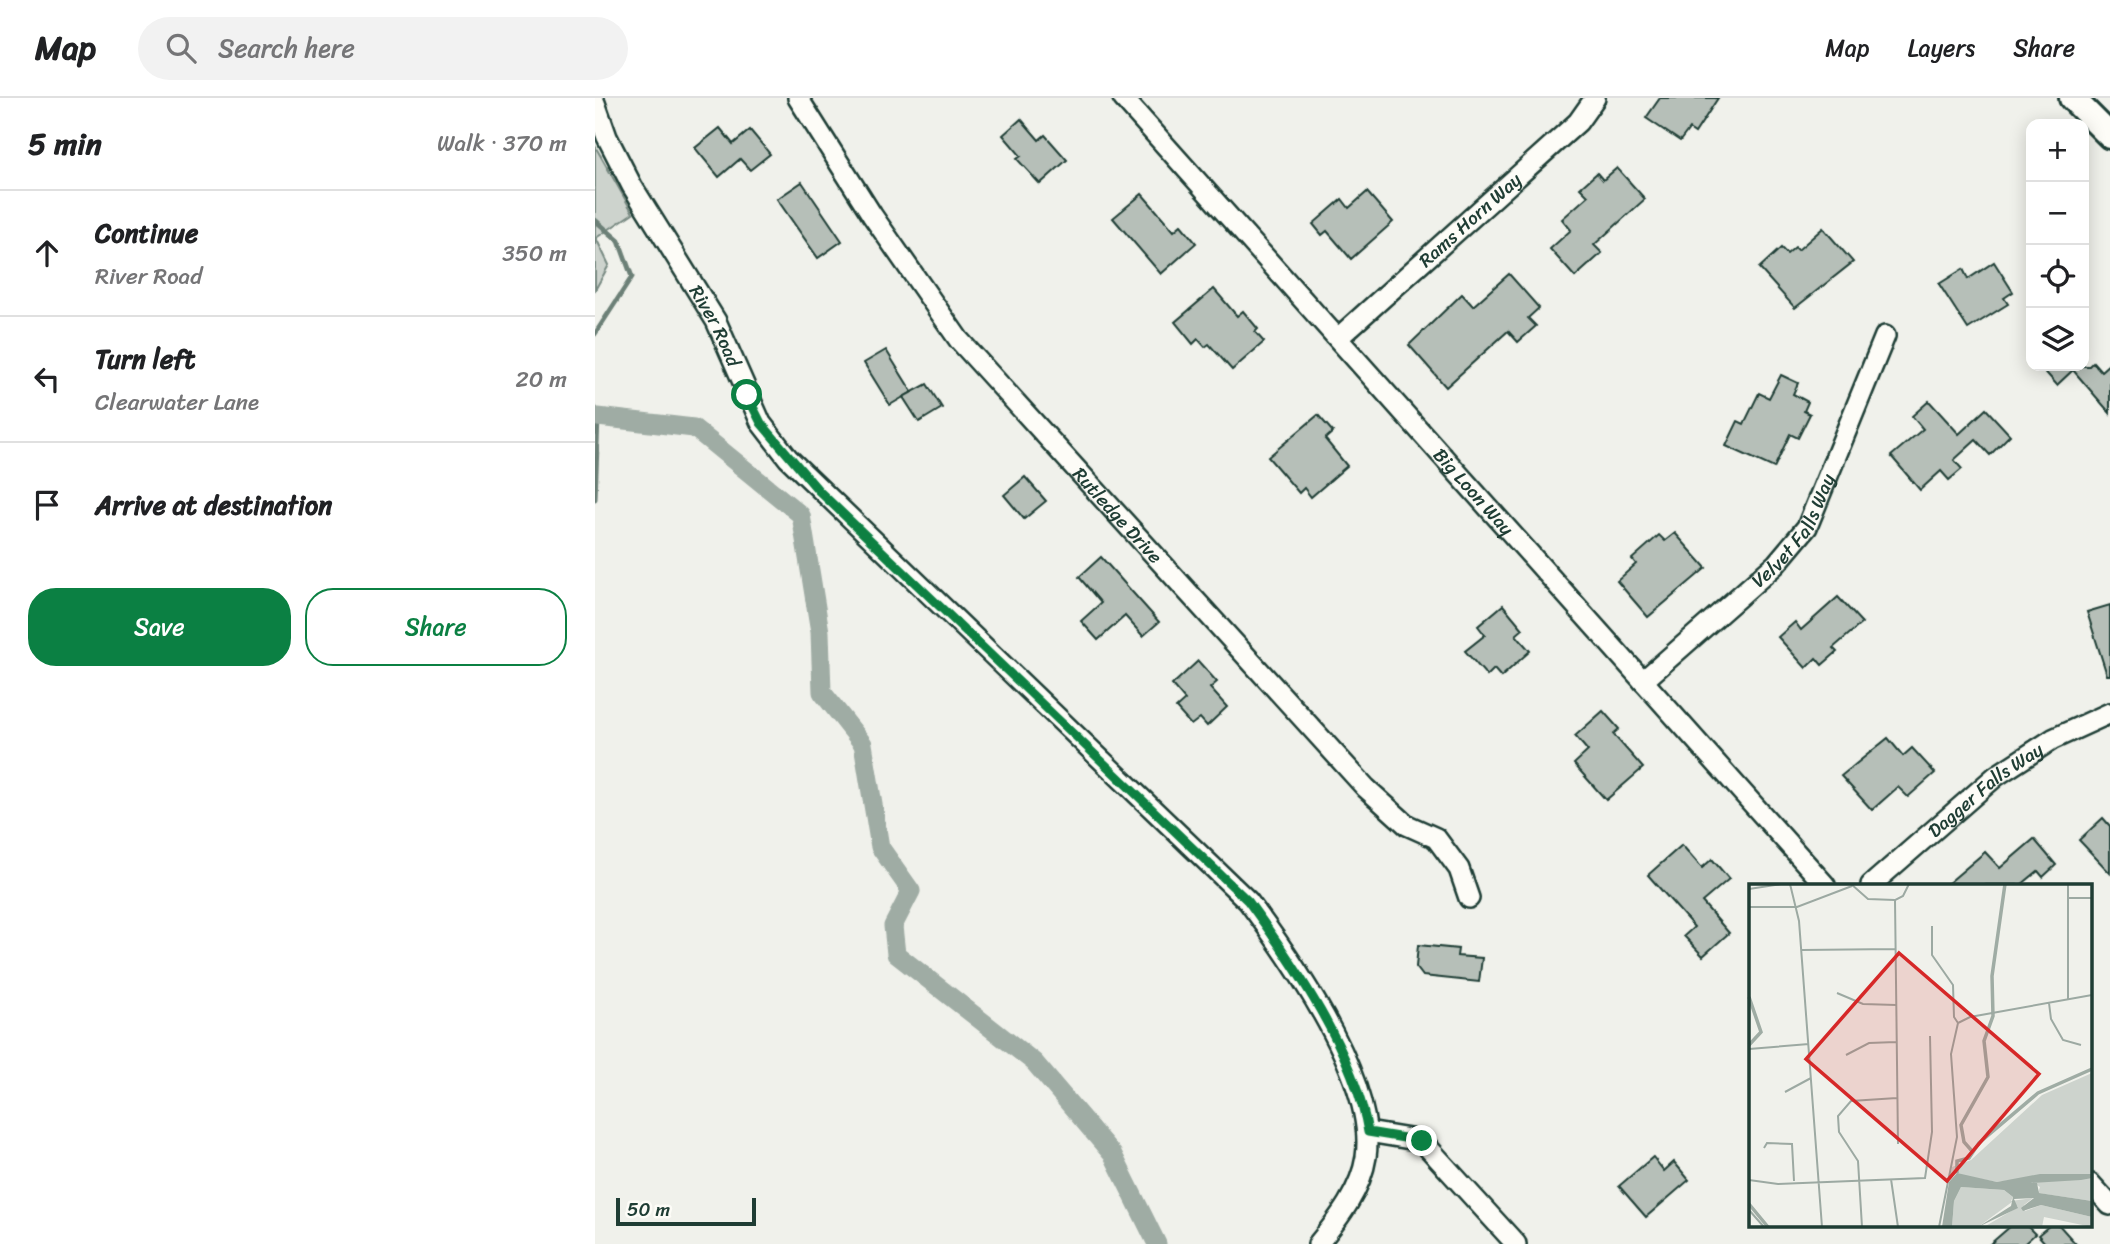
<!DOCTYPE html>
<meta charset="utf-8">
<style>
:root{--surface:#fff;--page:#f2f2f2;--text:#202124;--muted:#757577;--line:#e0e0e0;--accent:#0b8043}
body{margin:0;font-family:Sriracha,sans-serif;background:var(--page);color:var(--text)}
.controls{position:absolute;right:21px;top:21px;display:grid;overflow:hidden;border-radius:14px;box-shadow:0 4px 18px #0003}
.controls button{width:63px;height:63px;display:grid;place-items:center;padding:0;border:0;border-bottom:2px solid var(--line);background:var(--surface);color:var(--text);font:35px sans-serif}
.scale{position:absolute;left:21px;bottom:18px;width:140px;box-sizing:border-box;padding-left:7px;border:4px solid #1f3d34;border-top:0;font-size:19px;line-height:24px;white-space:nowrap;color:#1f3d34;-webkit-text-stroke:5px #fdfcf7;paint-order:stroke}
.stop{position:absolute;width:21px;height:21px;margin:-16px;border:5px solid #0b8043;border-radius:50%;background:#fff}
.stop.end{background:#0b8043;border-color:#fff;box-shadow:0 2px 7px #0008}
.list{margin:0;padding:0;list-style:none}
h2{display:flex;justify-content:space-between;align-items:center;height:91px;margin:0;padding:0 28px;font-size:30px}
h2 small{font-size:23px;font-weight:400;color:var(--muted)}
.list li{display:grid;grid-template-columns:46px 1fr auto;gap:21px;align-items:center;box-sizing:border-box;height:126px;padding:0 28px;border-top:2px solid var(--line)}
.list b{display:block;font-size:26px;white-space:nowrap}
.list p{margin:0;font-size:23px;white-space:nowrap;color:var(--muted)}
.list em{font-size:23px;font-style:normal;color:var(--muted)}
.actions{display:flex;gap:14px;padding:21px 28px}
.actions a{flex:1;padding:16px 0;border:2px solid var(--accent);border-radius:28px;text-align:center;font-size:24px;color:var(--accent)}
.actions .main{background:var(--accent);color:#fff}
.icon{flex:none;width:38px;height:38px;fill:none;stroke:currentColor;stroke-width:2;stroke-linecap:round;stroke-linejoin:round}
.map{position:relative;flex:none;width:1515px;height:1146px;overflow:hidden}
header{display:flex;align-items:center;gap:42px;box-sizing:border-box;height:98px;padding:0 35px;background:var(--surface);border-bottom:2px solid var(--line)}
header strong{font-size:33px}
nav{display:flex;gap:38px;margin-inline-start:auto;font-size:24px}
.search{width:490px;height:63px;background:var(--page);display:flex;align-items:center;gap:18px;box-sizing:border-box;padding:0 24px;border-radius:38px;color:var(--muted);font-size:26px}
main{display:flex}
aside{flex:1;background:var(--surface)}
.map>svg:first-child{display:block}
.green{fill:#cdd3cd;stroke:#768880;stroke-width:2}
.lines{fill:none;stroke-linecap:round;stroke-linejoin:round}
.stream{stroke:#6c8077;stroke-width:5}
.canal{stroke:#9faca4;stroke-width:19}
.building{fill:#b6bfb8;stroke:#1f3d34;stroke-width:2}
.minor-casing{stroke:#1f3d34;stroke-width:24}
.tertiary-casing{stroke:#1f3d34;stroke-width:30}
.minor{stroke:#fdfcf7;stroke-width:19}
.tertiary{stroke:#fdfcf7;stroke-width:24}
.route{stroke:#0b8043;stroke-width:9}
.labels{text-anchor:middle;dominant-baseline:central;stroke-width:7;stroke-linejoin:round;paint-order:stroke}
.street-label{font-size:19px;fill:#1f3d34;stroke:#fdfcf7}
.inset-river{fill:none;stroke:#9faca4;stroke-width:3.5}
.inset-road{fill:none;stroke:#9ca9a2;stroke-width:2}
.view{fill:#d62828;fill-opacity:0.15;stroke:#d62828;stroke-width:3.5}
.inset-edge{fill:none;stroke:#1f3d34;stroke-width:3.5}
</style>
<header>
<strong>Map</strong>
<div class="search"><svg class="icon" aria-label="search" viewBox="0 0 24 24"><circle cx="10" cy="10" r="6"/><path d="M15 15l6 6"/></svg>Search here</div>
<nav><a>Map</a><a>Layers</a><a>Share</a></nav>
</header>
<main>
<aside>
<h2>5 min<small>Walk · 370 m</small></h2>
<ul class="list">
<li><svg class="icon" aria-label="ahead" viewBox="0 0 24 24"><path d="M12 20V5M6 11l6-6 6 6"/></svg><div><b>Continue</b><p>River Road</p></div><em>350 m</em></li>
<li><svg class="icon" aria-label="left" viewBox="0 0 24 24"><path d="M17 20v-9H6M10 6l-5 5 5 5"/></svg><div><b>Turn left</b><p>Clearwater Lane</p></div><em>20 m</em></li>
<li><svg class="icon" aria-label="arrive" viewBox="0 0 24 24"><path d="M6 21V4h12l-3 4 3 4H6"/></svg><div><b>Arrive at destination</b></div></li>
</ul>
<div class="actions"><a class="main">Save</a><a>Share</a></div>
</aside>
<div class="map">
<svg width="1515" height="1146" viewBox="0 0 1515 1146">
<rect width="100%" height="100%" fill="#f0f1eb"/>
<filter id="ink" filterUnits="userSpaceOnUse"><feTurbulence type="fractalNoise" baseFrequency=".0143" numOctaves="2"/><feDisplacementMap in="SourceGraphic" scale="14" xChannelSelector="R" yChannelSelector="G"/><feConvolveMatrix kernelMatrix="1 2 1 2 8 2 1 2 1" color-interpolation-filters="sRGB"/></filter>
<g filter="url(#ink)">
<polygon class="green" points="0,48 38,115 1,140 14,167 0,192"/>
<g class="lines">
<g class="stream">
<polyline points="0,122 24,143 37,179 0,236"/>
<polyline points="0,310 3,319 0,401"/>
</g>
<polyline class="canal" points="3,319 99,330 206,417 225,534 227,594 268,646 285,749 316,793 298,828 301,856 439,964 518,1057 562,1146"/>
</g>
<g class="building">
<polygon points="1065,0 1123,0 1100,35 1094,31 1085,43 1051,20"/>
<polygon points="426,21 444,42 450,37 472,62 445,86 422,61 426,58 408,37"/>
<polygon points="125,30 138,46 155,32 175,56 155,72 145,61 124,79 100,50"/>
<polygon points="1022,70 1050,101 999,147 1007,155 980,179 955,151 976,132 967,121 993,98 985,90 1002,75 1008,82"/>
<polygon points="207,84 247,143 223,160 182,101"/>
<polygon points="772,94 798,124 756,161 732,133 727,137 718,126 747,101 754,110"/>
<polygon points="547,96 579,133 586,127 601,145 566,176 518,120"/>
<polygon points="1228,130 1258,164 1200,210 1164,170 1186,150 1192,156 1200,149 1203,152"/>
<polygon points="1399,164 1418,194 1409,200 1413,206 1373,231 1344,186 1368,171 1373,181"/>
<polygon points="914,176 944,210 933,220 941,228 923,244 913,233 851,289 814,247 867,196 878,208"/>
<polygon points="619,191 642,218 648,213 663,231 660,234 669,244 637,272 614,246 610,249 603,241 598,246 580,224"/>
<polygon points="291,252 317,294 295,307 269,265"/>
<polygon points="1498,264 1506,273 1515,265 1515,315 1478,272 1462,287 1445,268 1494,268"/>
<polygon points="1186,277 1203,285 1198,296 1213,304 1209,313 1215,316 1203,340 1195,336 1179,370 1131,348 1143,323 1149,326 1164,295 1174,300"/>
<polygon points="332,286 347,310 324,324 308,299"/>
<polygon points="1334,303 1364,336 1391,311 1415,337 1395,357 1381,342 1359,362 1367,371 1354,382 1346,373 1325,392 1296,358 1328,331 1317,318"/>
<polygon points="723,317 738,334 730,341 752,368 716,399 709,390 704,395 673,359"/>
<polygon points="430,379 451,403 429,421 409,397"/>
<polygon points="1080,435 1111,470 1053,519 1022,483 1041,466 1037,461 1064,437 1070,443"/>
<polygon points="506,459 564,524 548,538 530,518 503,542 486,523 506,505 484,479"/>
<polygon points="1243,499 1267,525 1238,550 1242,554 1227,567 1221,560 1211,570 1183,539 1200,524 1206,532"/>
<polygon points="908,507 928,531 921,537 935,553 906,579 899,571 892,578 870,553 890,537 883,528"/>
<polygon points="1515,507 1515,577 1512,577 1492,514"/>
<polygon points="603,563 622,584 615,590 632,609 612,628 605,620 596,627 581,610 590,602 577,587"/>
<polygon points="1008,613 1024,631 1018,636 1048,670 1011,702 979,666 993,653 980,638"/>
<polygon points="1293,640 1308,658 1317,650 1340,675 1313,699 1303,689 1277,712 1246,678"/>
<polygon points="1508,720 1515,728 1515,775 1484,742"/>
<polygon points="1439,741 1461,767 1448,779 1443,773 1426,787 1351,787 1390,754 1405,770"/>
<polygon points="1087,747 1107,770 1117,761 1134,781 1107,804 1134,835 1108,858 1089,838 1099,829 1053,777"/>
<polygon points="823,847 863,851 862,858 887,860 884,884 828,878 821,869"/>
<polygon points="1058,1059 1069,1073 1079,1064 1094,1082 1051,1119 1024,1088"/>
<polygon points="1417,1127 1431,1127 1440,1136 1429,1146 1395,1146"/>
<polygon points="1455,1127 1464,1127 1481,1146 1451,1146 1443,1137"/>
</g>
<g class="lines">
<g class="minor-casing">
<g id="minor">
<path id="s1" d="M203,0l74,117 87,125 407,448 41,37 29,13 23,31 10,29"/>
<path id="s2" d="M528,0l702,787"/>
<path id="s3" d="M0,5l12,34 25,49 84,135 45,102 27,35 460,443c44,59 129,180 118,256 -5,33 -27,61 -48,87"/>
<path id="s4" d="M743,240l240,-216 17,-24"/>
<path id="s5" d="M1048,583l133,-117 31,-37 78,-191"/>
<path id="s6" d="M1276,787l125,-109 57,-37 57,-26"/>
<polyline points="773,1034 827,1043 921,1146"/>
<polyline points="1496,1086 1515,1107"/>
</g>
</g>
<g class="tertiary-casing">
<polyline id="tertiary" points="1477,0 1515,38"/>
</g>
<use href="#minor" class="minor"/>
<use href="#tertiary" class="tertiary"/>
</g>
</g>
<g class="lines" filter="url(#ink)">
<path class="route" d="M152,297l14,28 58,68 429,410c46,63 107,152 120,231l54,9"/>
</g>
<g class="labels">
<g class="street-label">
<text stroke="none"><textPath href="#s4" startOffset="177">Rams Horn Way</textPath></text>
<text stroke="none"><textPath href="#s3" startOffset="254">River Road</textPath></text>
<text stroke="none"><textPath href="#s2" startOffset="527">Big Loon Way</textPath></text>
<text stroke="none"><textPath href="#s1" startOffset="527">Rutledge Drive</textPath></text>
<text stroke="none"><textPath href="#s5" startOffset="215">Velvet Falls Way</textPath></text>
<text stroke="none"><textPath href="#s6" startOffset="149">Dagger Falls Way</textPath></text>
</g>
</g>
<g transform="translate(1154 786)">
<rect width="343" height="343" fill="#f0f1eb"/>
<path d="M343,189v128l-54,-8 2,-6 -9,-6 19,-1v-5l-53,7 -42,-8 -6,8 3,-15 19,-7 71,-65zM212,303l43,3 9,7 -2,4 22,-3 -9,7 1,6 16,-6 51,12v10l-48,-10 -2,10h-58l34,-20 -6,-5 -34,25h-26l2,-26z" fill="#cdd3cd"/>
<path d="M208,289l40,9 43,-8h52v4l-11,2 -51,3h7l2,10 53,8v16l-51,-12 -18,6 -2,-3 13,-10 -20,1 4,9 -40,19 33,-21 2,-9 -9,-7 -43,-3 -7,14 -2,26h-10l7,-45z" fill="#9faca4"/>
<path class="inset-river" d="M0,113l12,35 -12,13M223,267l-8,-9 -3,-17 27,-48 -4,-36 9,-25 -1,-40 13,-92M208,289v-12l12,-3 10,-15 59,-50 54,-24M0,320l19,23"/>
<path class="inset-road" d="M41,0l9,37 23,306M102,0l17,15 27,1M0,5l32,-5M319,14h24M0,23h48l55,-21M183,42v29l21,30 1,32 4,6M53,66l93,-1M88,109l26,11 33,1M319,115v-115M300,119l2,16 12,21 18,5M0,165l60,-5M97,171l23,-12 27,-1M36,208l26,-14M149,260l-3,-244 8,-4 6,-12M15,264l3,-5 25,1 2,37M142,295l7,48M0,296l29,4 147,-6 7,-46 -2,-96M0,326l15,17M113,343l-4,-66 -19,-29 -1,-16 13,-15 46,-3M190,343l18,-90 -6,-83 7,-31 12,-6 122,-22"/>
<path class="view" d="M150,69l140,121 -92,107 -141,-122z"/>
<rect width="343" height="343" class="inset-edge"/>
</g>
</svg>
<div class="controls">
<button>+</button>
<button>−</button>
<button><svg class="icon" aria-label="locate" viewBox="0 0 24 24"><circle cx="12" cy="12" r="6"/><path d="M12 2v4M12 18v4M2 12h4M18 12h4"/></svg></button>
<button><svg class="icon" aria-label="layers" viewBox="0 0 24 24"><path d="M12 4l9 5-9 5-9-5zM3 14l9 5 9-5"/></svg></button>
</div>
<div class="scale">50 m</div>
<div class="stop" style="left:152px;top:297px"></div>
<div class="stop end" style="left:827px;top:1043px"></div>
</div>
</main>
